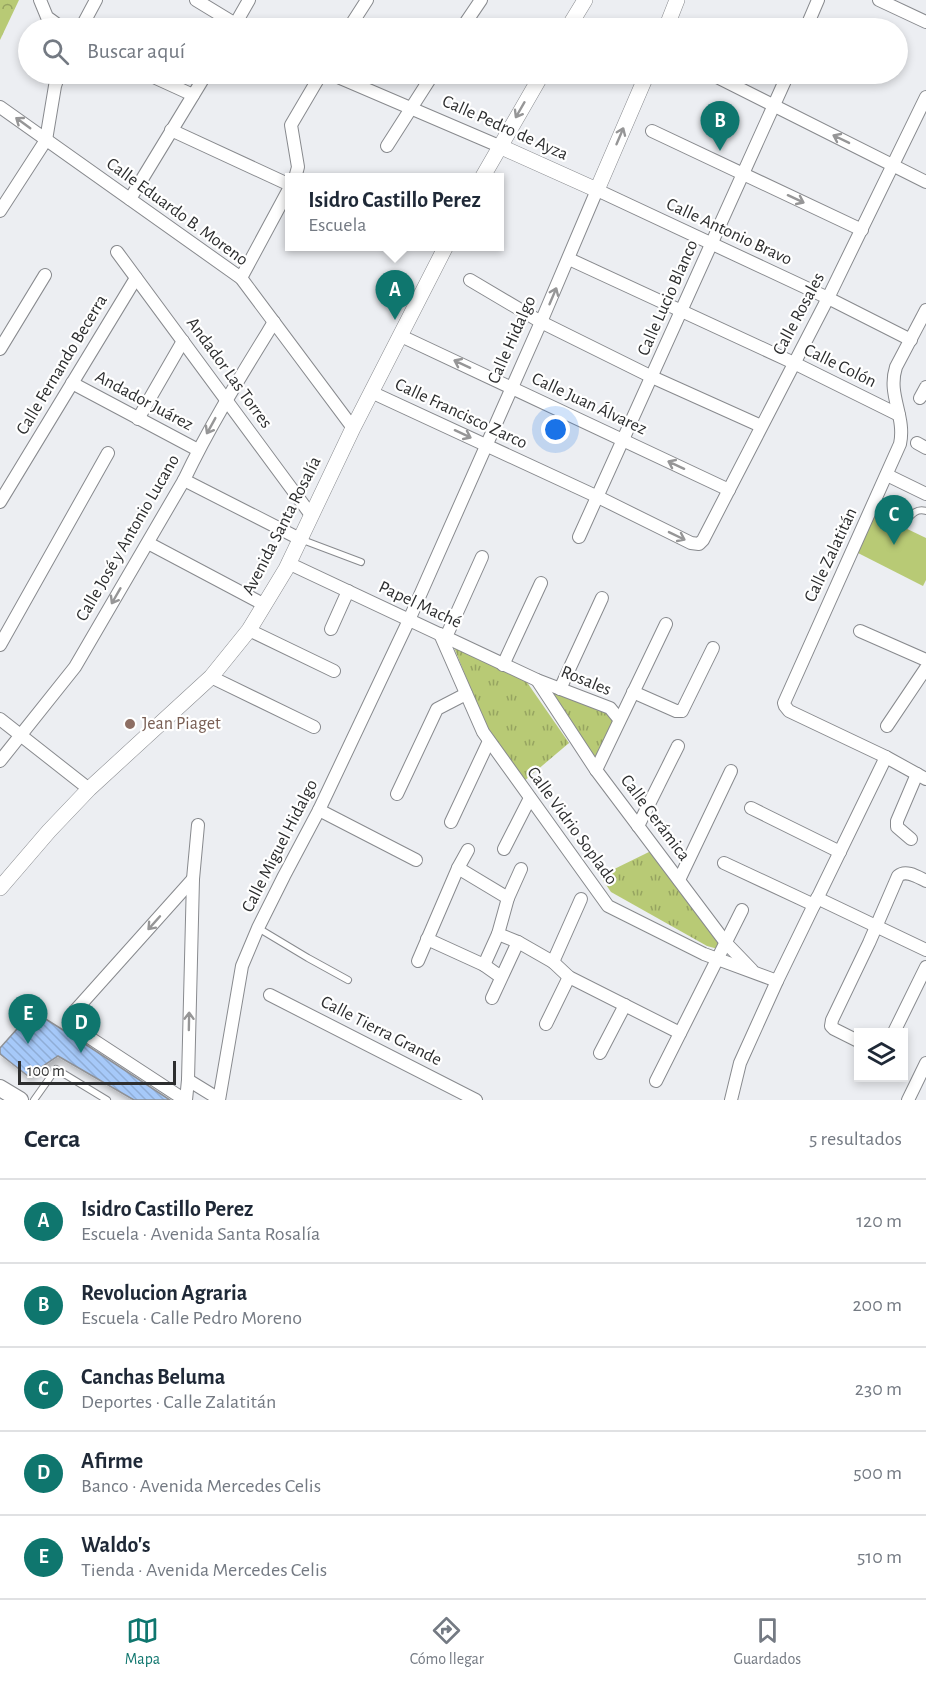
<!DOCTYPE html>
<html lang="es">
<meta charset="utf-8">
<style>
:root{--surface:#fff;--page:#f6f6f7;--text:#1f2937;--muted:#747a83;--line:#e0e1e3;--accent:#0f766e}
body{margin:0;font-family:"Alegreya Sans",sans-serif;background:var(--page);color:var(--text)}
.controls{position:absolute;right:18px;bottom:18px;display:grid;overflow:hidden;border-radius:0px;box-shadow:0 3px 9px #0003}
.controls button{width:54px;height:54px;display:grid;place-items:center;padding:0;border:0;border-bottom:2px solid var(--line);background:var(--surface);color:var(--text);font:30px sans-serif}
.scale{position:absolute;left:18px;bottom:15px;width:158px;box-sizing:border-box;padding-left:6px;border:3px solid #2d2e2f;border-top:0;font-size:16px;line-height:21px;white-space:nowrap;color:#2d2e2f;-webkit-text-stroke:4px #fff;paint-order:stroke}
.you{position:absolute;left:556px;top:430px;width:21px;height:21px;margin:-15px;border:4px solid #fff;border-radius:50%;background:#1a73e8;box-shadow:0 0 0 9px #1a73e833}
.badge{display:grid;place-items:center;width:39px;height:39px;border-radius:50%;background:var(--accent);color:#fff;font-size:20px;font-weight:700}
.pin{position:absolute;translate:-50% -50px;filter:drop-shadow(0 2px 3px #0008)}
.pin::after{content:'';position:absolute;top:32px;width:21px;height:18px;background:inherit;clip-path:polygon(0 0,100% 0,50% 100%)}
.popup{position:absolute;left:285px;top:173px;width:219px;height:78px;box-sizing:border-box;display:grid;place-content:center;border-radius:0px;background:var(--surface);filter:drop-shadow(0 2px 4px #0005);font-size:20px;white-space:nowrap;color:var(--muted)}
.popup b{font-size:22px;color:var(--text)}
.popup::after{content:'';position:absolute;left:50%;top:100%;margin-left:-12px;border:12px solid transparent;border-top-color:var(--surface)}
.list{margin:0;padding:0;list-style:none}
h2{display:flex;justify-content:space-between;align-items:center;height:78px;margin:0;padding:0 24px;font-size:26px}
h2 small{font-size:20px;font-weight:400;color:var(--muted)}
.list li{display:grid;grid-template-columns:39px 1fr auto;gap:18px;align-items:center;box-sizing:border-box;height:84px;padding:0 24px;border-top:2px solid var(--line)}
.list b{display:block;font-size:22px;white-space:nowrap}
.list p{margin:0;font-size:20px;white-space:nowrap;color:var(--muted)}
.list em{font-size:20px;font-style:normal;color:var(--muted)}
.icon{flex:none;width:33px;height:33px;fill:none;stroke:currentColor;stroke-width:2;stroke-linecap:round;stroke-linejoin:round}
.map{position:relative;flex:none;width:926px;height:1100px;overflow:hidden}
.search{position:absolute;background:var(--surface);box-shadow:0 3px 9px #0003;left:18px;right:18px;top:18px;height:66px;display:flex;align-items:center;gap:15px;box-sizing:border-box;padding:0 21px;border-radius:33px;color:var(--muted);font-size:22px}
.sheet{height:498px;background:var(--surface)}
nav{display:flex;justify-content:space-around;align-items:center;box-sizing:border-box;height:84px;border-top:2px solid var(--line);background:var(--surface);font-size:16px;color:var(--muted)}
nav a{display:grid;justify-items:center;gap:3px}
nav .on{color:var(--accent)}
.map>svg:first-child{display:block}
.grass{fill:url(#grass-tufts)}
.park{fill:url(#park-crowns)}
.pitch{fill:#b8ca75}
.building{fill:url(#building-back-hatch);stroke:#8f9195;stroke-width:1.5;filter:url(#shadow)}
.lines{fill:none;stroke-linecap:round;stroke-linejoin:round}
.service-casing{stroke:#888a8e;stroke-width:8}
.minor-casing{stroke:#888a8e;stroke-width:14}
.tertiary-casing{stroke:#888a8e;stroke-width:16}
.secondary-casing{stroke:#888a8e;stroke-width:18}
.service{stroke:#fff;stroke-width:6}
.minor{stroke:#fff;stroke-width:12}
.tertiary{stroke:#fff;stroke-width:15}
.secondary{stroke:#fff;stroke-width:16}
.oneway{stroke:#969697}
.education-dot{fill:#8d6e63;stroke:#fff;stroke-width:2}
.labels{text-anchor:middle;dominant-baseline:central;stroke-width:4.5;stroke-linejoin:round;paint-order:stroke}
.street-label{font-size:18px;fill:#2d2e2f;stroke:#fff}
.education-label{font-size:18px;fill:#785e54;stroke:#fff;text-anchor:start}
</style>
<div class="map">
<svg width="926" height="1100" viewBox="0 0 926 1100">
<defs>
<pattern id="grass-tufts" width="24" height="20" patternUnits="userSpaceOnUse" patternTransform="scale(1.5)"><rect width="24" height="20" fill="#b8ca75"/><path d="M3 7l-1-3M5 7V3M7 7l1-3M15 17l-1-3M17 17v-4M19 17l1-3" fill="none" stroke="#96a460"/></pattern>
<pattern id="park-crowns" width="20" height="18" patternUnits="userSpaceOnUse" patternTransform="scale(1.5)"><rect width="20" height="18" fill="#b8ca75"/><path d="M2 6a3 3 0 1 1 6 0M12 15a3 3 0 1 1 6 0" fill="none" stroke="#96a460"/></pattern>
<pattern id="building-back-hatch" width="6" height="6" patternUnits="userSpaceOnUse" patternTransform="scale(1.5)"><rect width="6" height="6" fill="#a6c9f9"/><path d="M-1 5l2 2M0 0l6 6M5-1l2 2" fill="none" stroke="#8fadd6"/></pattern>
<filter id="shadow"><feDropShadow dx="3" dy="5" stdDeviation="3" flood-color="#0004"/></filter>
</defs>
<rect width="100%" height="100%" fill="#eceef2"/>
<g class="grass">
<polygon points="453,645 524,678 569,743 523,782 489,734"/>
<polygon points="545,685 610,709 618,720 597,760"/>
<polygon points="653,850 721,940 718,949 707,946 611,892 600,876"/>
</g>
<polygon class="park" points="0,0 19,0 0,40"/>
<polygon class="pitch" points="874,513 926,538 926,580 923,586 858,553"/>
<polygon class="building" points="33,1011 82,1042 170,1100 134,1100 58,1056 28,1076 0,1054 0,1048"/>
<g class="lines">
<g class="service-casing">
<g id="service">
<path d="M906,521c6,-7 11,-13 20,-10"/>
<polyline points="300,539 361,562"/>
<polyline points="258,928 308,958 348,980"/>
<polyline points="34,1100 56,1069 107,1100"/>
</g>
</g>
<g class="minor-casing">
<g id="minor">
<polyline points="40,0 47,17 62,28"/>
<polyline points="196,0 242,28"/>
<polyline points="879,0 926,22"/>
<polyline points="81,28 96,0"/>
<polyline points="233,28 249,0"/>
<polyline points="349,28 367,0"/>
<polyline points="462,28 481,0"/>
<polyline points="806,28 818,0"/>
<polyline points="147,74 193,95"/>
<polyline points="331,74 499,146"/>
<polyline points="711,74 926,182"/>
<polyline points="0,107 241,278 353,428"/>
<polyline points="171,130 290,185"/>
<polyline points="652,131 862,230"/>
<polyline points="387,146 433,74"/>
<polyline points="295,178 298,167 291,125 321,74"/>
<polyline points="130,199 206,74"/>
<polyline points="0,211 46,140 55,86 59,74"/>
<polyline points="117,252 311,515"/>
<polyline points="569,259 794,363 899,415"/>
<polyline points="241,278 290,187"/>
<polyline points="470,280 541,322 652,377 761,426"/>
<path d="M926,310l-30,57c-9,28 10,49 4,77l-116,259 1,3 4,5 97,46 40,22"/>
<polyline points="401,336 729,490"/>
<polyline points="0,349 45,275"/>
<polyline points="72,383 198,450"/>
<polyline points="371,392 598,497 691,543 699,544 703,540 828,298 926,97"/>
<polyline points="920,398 926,387"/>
<polyline points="138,419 183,341"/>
<polyline points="917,443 926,448"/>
<polyline points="887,475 926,494"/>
<polyline points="184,480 300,539"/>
<polyline points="0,502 136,278"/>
<polyline points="579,537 788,74"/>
<polyline points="148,543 265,605"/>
<polyline points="288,563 537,680 610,708 619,719"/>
<polyline points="331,629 348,591"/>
<polyline points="249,630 334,671"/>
<polyline points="860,631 926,660"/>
<polyline points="440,634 483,732 608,906 704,954 777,981"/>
<polyline points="446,637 482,557"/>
<polyline points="0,645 108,453"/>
<polyline points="503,665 541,583"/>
<polyline points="211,677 314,727"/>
<polyline points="537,680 596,770 726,943 752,970"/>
<polyline points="560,689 602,598"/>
<polyline points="633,692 676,711 682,711 713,648"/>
<polyline points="0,719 89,789"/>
<polyline points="887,726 926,668"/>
<path d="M0,761l75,-94 109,-187c26,-55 58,-106 90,-158"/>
<polyline points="596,770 666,624"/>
<polyline points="397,794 437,709 466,694"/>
<polyline points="751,808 840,852"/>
<polyline points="319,810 416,860"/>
<polyline points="451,822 489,741"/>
<polyline points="638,826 678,746"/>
<polyline points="911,839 897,827 897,821 917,774"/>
<polyline points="504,849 530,798"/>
<polyline points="724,863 814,905"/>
<polyline points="458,868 508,898"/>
<polyline points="679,880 731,771"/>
<polyline points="817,898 926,950"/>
<polyline points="498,934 518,942 553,962 569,977 680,1033"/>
<polyline points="427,939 484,965 501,977"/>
<polyline points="418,961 458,868 468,850"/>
<polyline points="553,962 581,899"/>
<polyline points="484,965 498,934 508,898 521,869"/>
<polyline points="270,995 476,1100"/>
<polyline points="492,998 518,942"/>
<polyline points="546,1024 569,977"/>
<polyline points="894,1032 926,967"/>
<path d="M858,1041l-24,-12 -3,-3 1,-6 37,-77 29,-67c8,-7 20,1 28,5"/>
<polyline points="600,1053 625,1005"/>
<polyline points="188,1080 219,1099"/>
<polyline points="656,1081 742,910"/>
<polyline points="185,1100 75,1028 70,1020 73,1013 193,879"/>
<polyline points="186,1100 188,1080 193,879 198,825"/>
<polyline points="219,1100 242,966 258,928 284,876 319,810 409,620 541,322 597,190 828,298 911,340"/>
<polyline points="731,1100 740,1063 777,981 886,757"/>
<polyline points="908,1100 926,1063"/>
</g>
</g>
<g class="tertiary-casing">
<g id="tertiary">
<polyline points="568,28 585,0"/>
<polyline points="666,28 677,0"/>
<polyline points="499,146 597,190 647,74"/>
<polyline points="482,178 542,74"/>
<polyline points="0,888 49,831 89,789 211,677 249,630 286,569 353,428 446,246"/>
</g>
</g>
<g class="secondary-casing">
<polyline id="secondary" points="0,1088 20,1100"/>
</g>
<use href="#service" class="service"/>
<use href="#minor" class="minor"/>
<use href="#tertiary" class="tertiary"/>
<use href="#secondary" class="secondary"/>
</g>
<defs><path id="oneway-shaft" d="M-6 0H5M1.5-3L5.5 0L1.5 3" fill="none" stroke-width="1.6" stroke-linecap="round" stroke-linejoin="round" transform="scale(1.5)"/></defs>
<g class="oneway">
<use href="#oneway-shaft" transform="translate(520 110) rotate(120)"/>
<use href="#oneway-shaft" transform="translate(23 123) rotate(-144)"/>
<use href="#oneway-shaft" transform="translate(620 136) rotate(-67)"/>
<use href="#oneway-shaft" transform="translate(841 139) rotate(-154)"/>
<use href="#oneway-shaft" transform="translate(796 199) rotate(25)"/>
<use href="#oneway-shaft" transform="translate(553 296) rotate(-67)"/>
<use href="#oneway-shaft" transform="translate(462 364) rotate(-155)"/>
<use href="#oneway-shaft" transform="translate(211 426) rotate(119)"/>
<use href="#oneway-shaft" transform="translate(463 434) rotate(25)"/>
<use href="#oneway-shaft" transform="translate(676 465) rotate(-155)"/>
<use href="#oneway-shaft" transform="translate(677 536) rotate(26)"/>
<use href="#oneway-shaft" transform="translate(116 596) rotate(120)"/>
<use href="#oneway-shaft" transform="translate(154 923) rotate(132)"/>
<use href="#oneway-shaft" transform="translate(189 1021) rotate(-89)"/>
</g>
<circle class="education-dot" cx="130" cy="724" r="6"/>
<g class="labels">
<g class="street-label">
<text transform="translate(505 128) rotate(24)">Calle Pedro de Ayza</text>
<text transform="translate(177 212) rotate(36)">Calle Eduardo B. Moreno</text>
<text transform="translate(729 232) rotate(25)">Calle Antonio Bravo</text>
<text transform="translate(668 298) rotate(-66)">Calle Lucio Blanco</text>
<text transform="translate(799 314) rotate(-62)">Calle Rosales</text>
<text transform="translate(512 340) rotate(-66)">Calle Hidalgo</text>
<text transform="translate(62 365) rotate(-59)">Calle Fernando Becerra</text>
<text transform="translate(840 366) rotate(26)">Calle Colón</text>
<text transform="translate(229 373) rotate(54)">Andador Las Torres</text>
<text transform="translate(144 401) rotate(28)">Andador Juárez</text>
<text transform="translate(589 404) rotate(25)">Calle Juan Álvarez</text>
<text transform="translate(461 414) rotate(25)">Calle Francisco Zarco</text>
<text transform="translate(282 526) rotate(-63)">Avenida Santa Rosalía</text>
<text transform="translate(128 538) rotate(-60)">Calle José y Antonio Lucano</text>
<text transform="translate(831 555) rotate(-65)">Calle Zalatitán</text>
<text transform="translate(420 605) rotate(25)">Papel Maché</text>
<text transform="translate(586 681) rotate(22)">Rosales</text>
<text transform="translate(655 818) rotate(53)">Calle Cerámica</text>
<text transform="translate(572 826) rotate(54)">Calle Vidrio Soplado</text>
<text transform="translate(280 846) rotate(-63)">Calle Miguel Hidalgo</text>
<text transform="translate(381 1031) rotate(27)">Calle Tierra Grande</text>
</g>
<g class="education-label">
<text x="142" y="724">Jean Piaget</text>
</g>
</g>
</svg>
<div class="controls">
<button><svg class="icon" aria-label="layers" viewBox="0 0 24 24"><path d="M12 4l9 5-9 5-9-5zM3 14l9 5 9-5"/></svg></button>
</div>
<div class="scale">100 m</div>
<div class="you"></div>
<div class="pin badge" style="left:395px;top:320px">A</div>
<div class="popup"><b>Isidro Castillo Perez</b>Escuela</div>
<div class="pin badge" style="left:720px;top:151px">B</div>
<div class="pin badge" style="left:894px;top:545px">C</div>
<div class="pin badge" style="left:81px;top:1053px">D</div>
<div class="pin badge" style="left:28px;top:1044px">E</div>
<div class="search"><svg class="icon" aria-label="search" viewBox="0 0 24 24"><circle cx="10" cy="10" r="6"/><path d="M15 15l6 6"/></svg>Buscar aquí</div>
</div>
<section class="sheet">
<h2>Cerca<small>5 resultados</small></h2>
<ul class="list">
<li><span class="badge">A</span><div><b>Isidro Castillo Perez</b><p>Escuela · Avenida Santa Rosalía</p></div><em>120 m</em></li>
<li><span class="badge">B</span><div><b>Revolucion Agraria</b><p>Escuela · Calle Pedro Moreno</p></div><em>200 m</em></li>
<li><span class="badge">C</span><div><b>Canchas Beluma</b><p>Deportes · Calle Zalatitán</p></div><em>230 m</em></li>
<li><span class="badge">D</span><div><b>Afirme</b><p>Banco · Avenida Mercedes Celis</p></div><em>500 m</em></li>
<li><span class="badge">E</span><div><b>Waldo's</b><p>Tienda · Avenida Mercedes Celis</p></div><em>510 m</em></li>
</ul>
</section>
<nav>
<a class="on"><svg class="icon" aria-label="map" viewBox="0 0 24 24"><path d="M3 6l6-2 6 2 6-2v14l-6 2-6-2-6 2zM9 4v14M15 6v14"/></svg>Mapa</a>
<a><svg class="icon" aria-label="directions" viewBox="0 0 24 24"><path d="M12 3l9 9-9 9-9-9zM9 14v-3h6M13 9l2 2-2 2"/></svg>Cómo llegar</a>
<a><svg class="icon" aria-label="saved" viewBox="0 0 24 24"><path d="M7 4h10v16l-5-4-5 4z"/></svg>Guardados</a>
</nav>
